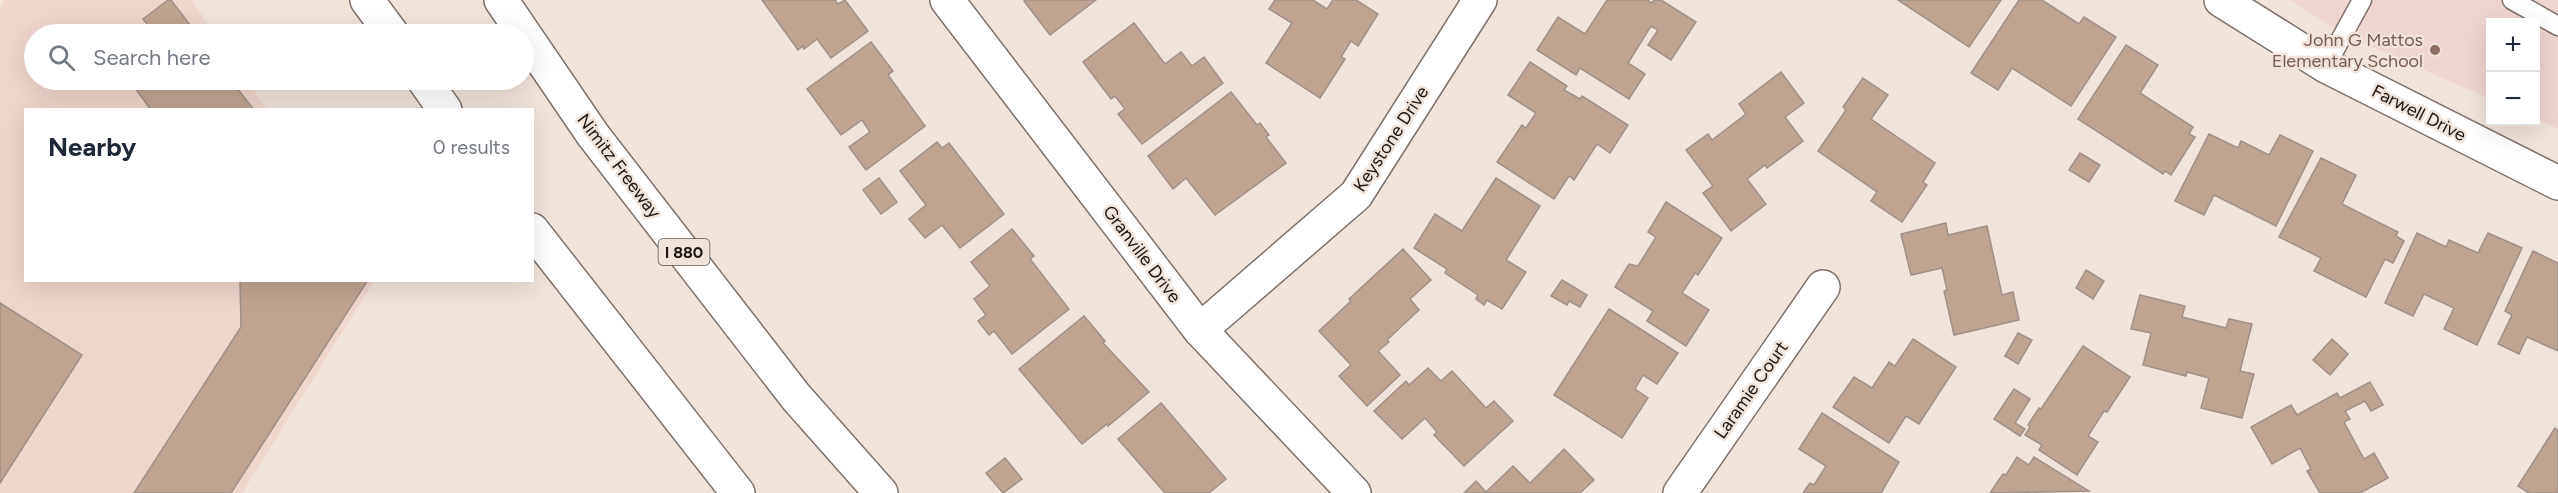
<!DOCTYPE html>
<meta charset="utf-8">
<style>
:root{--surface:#fff;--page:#f2f2f3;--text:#1f2937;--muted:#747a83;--line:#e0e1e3}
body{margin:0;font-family:Figtree,sans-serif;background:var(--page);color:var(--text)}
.controls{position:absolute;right:18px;top:18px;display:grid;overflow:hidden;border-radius:0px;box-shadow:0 6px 24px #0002}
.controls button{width:54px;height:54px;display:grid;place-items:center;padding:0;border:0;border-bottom:2px solid var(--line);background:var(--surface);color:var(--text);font:30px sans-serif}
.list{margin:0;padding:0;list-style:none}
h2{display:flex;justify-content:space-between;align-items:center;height:78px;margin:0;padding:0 24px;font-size:26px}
h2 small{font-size:20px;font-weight:400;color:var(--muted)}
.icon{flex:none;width:33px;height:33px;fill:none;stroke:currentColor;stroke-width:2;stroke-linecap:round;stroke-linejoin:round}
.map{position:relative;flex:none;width:2558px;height:493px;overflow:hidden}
.search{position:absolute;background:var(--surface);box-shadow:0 6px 24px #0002;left:24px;top:24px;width:510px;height:66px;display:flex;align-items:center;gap:15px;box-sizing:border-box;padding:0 21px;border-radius:33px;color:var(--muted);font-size:22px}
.panel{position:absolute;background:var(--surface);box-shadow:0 6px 24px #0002;left:24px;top:108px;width:510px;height:174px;border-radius:0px}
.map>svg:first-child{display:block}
.commercial{fill:#eed6cc}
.education{fill:#efd5cf}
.building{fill:#c0a492;stroke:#9e918a;stroke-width:1.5}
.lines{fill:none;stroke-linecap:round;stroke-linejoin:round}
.service-casing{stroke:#7e726b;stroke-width:21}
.minor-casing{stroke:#7e726b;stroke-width:36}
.motorway-casing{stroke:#7e726b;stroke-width:36}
.service{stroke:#fff;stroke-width:18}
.minor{stroke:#fff;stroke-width:33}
.motorway{stroke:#fff;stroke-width:33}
.education-dot{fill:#8d6e63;stroke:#f0e3da;stroke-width:2}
.labels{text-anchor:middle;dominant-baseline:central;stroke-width:5;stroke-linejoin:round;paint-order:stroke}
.shield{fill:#f0e3da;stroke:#5c544f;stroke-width:1.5}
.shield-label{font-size:16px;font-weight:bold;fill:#1c1714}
.education-label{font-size:18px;fill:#785e54;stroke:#f0e3da;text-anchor:end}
.street-label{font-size:18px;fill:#1c1714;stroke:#f0e3da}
</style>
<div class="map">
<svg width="2558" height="493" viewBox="0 0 2558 493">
<rect width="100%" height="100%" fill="#f0e3da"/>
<polygon class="commercial" points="5,0 191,0 215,34 34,34 34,80 246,80 267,109 26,110 26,280 374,281 242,493 0,493 0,9"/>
<polygon class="education" points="2290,0 2558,0 2558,129 2536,119 2536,22 2490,22 2490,99 2345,35"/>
<g class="building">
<polygon points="168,0 171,0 197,34 148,34 153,31 143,19"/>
<polygon points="762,0 835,0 838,4 845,0 868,31 831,58 817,39 804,49 803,46 798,50"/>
<polygon points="1096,0 1050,35 1024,1 1025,0"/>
<polygon points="1275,0 1313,0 1327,9 1333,0 1356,0 1378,14 1358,46 1351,41 1341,57 1345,59 1320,98 1266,63 1292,23 1269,9"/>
<polygon points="1607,0 1647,0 1652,3 1654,0 1661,0 1696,22 1671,60 1648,45 1658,30 1651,26 1628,63 1645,74 1629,99 1580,68 1576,75 1537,50 1558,17 1585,34"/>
<polygon points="1898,0 2001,0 1969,47"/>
<polygon points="2019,0 2042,0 2079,24 2084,17 2116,37 2071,106 2012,68 1998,90 1971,73"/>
<polygon points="1134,23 1165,64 1181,52 1192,66 1204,57 1223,83 1142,144 1118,114 1125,109 1115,96 1111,99 1083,62"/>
<polygon points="871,42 893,71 888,75 925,126 866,170 849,147 870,132 862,120 841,135 807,89"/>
<polygon points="2126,45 2158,65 2140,93 2193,127 2189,134 2195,137 2171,175 2165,171 2163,174 2078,119"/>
<polygon points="1530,62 1567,86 1564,90 1580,99 1582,96 1628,125 1610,153 1597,144 1574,180 1569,176 1554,199 1497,162 1522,125 1526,128 1536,113 1508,95"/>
<polygon points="1781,72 1804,103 1785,117 1803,141 1767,168 1765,165 1747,179 1766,204 1731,231 1703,193 1713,186 1686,150 1708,134 1712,140 1746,114 1739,104"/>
<polygon points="1863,78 1888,95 1871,119 1935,163 1923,182 1927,185 1902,222 1871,201 1877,192 1818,151 1846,110 1843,107"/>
<polygon points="129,80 231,80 254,110 151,110"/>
<polygon points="1231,92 1257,125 1260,123 1269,135 1266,137 1286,163 1215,215 1186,178 1173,189 1148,156"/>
<polygon points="2209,134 2238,148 2241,141 2269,155 2280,135 2313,151 2276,226 2214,195 2204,215 2175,201"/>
<polygon points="937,142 942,148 949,143 1004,214 960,248 942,225 925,238 909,219 926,205 900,171"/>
<polygon points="2080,153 2100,165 2089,182 2069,170"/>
<polygon points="2321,158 2356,175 2342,204 2398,232 2396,236 2404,241 2393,263 2385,259 2366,297 2314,271 2321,258 2279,237"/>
<polygon points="879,178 897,202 881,214 863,190"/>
<polygon points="1496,178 1540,206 1506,260 1526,272 1502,309 1487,300 1484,305 1476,299 1478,295 1445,273 1447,269 1414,248 1435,214 1462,231"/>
<polygon points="1666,202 1722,238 1698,275 1695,273 1682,293 1709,310 1686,346 1647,321 1653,311 1615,287 1629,264 1638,266 1656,237 1648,232"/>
<polygon points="1946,223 1948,235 1987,226 2002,295 2013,292 2019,320 1954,335 1944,291 1947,290 1942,268 1911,275 1901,234"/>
<polygon points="1012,229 1034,256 1030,259 1069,309 1012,354 994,331 989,335 978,321 986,315 974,299 990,286 971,262"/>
<polygon points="2417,233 2446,247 2449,240 2478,253 2488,233 2522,248 2477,345 2444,329 2454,308 2424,294 2413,316 2385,303"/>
<polygon points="1403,249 1431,280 1410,299 1419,310 1387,340 1389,342 1378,351 1400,375 1367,406 1339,376 1351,365 1319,331 1351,301 1349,299"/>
<polygon points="2533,251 2558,263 2558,351 2527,337 2519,354 2498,344 2512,315 2505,311"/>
<polygon points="2086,270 2104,281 2093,299 2076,288"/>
<polygon points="240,280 368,280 231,493 134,493 241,327"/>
<polygon points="1562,280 1587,295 1580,307 1569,301 1567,305 1551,296"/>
<polygon points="2140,295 2185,306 2182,317 2226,328 2229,319 2252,324 2240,371 2254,374 2242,418 2201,408 2209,378 2187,372 2186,376 2143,365 2151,333 2131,329"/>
<polygon points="0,303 82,355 0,483"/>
<polygon points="1609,309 1678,353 1657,384 1643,375 1635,389 1648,398 1622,438 1554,395"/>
<polygon points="1084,316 1105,341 1103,343 1149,392 1108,426 1107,424 1082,444 1019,369"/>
<polygon points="2018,333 2032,340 2018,364 2005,356"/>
<polygon points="1913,339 1956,367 1919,424 1906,416 1889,443 1833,407 1854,377 1872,388 1889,362 1895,366"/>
<polygon points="2332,339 2348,354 2330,375 2313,360"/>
<polygon points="2083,346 2130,377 2107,412 2104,411 2088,436 2098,442 2077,475 2039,450 2042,445 2025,435 2030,427 2028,425 2039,408 2041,409"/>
<polygon points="1428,368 1441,381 1452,371 1486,408 1494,401 1513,421 1464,466 1434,435 1437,432 1425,418 1402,439 1374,411 1406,381 1409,385"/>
<polygon points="2370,382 2383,405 2371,411 2365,401 2345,411 2350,419 2344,422 2364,459 2374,453 2388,478 2360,493 2320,493 2307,471 2311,469 2300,448 2272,464 2251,427 2291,405 2297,415 2337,393 2340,398"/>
<polygon points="2014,389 2030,399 2015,423 2025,429 2020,436 1994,419"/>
<polygon points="1161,403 1226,479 1209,493 1165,493 1118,439"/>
<polygon points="1822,413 1899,462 1881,493 1803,493 1810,483 1814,485 1826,466 1799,449"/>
<polygon points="2555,428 2558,430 2558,493 2529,493 2518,486"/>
<polygon points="1564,449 1594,480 1580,493 1464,493 1476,481 1486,492 1513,466 1530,483"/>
<polygon points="2017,457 2029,465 2034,457 2089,491 1990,493 2003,474 2006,475"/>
<polygon points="1005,458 1022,479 1003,493 986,473"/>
</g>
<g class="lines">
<g class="service-casing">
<g id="service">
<polyline points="2512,0 2558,26"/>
<polyline points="2326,66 2362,0"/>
</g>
</g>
<g class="minor-casing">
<g id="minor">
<polyline points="947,0 1200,330 1354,493"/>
<polyline points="2221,0 2326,66 2558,183"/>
<polyline points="1200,330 1356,195 1480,0"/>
<polyline points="1680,493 1823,287"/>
</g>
</g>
<g class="motorway-casing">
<g id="motorway">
<polyline points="367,0 392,34"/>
<polyline points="501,0 593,135 796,397 881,493"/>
<polyline points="424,80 445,110"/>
<polyline points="532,230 738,493"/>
</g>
</g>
<use href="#service" class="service"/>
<use href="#minor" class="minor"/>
<use href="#motorway" class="motorway"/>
</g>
<circle class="education-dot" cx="2435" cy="50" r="6"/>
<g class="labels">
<rect class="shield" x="658.5" y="239" width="51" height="26" rx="4.5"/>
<g class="shield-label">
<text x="684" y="252">I 880</text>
</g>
<g class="education-label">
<text x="2423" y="40">John G Mattos<tspan x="2423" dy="21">Elementary School</tspan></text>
</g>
<g class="street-label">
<text transform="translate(2419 113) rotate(27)">Farwell Drive</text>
<text transform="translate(1391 139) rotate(-57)">Keystone Drive</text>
<text transform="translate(619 166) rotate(53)">Nimitz Freeway</text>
<text transform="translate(1142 254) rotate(53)">Granville Drive</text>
<text transform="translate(1751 390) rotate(-55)">Laramie Court</text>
</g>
</g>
</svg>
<div class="controls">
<button>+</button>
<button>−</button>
</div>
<div class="search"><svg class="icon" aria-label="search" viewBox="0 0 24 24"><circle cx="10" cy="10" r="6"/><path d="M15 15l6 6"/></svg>Search here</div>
<section class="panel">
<h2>Nearby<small>0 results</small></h2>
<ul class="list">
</ul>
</section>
</div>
